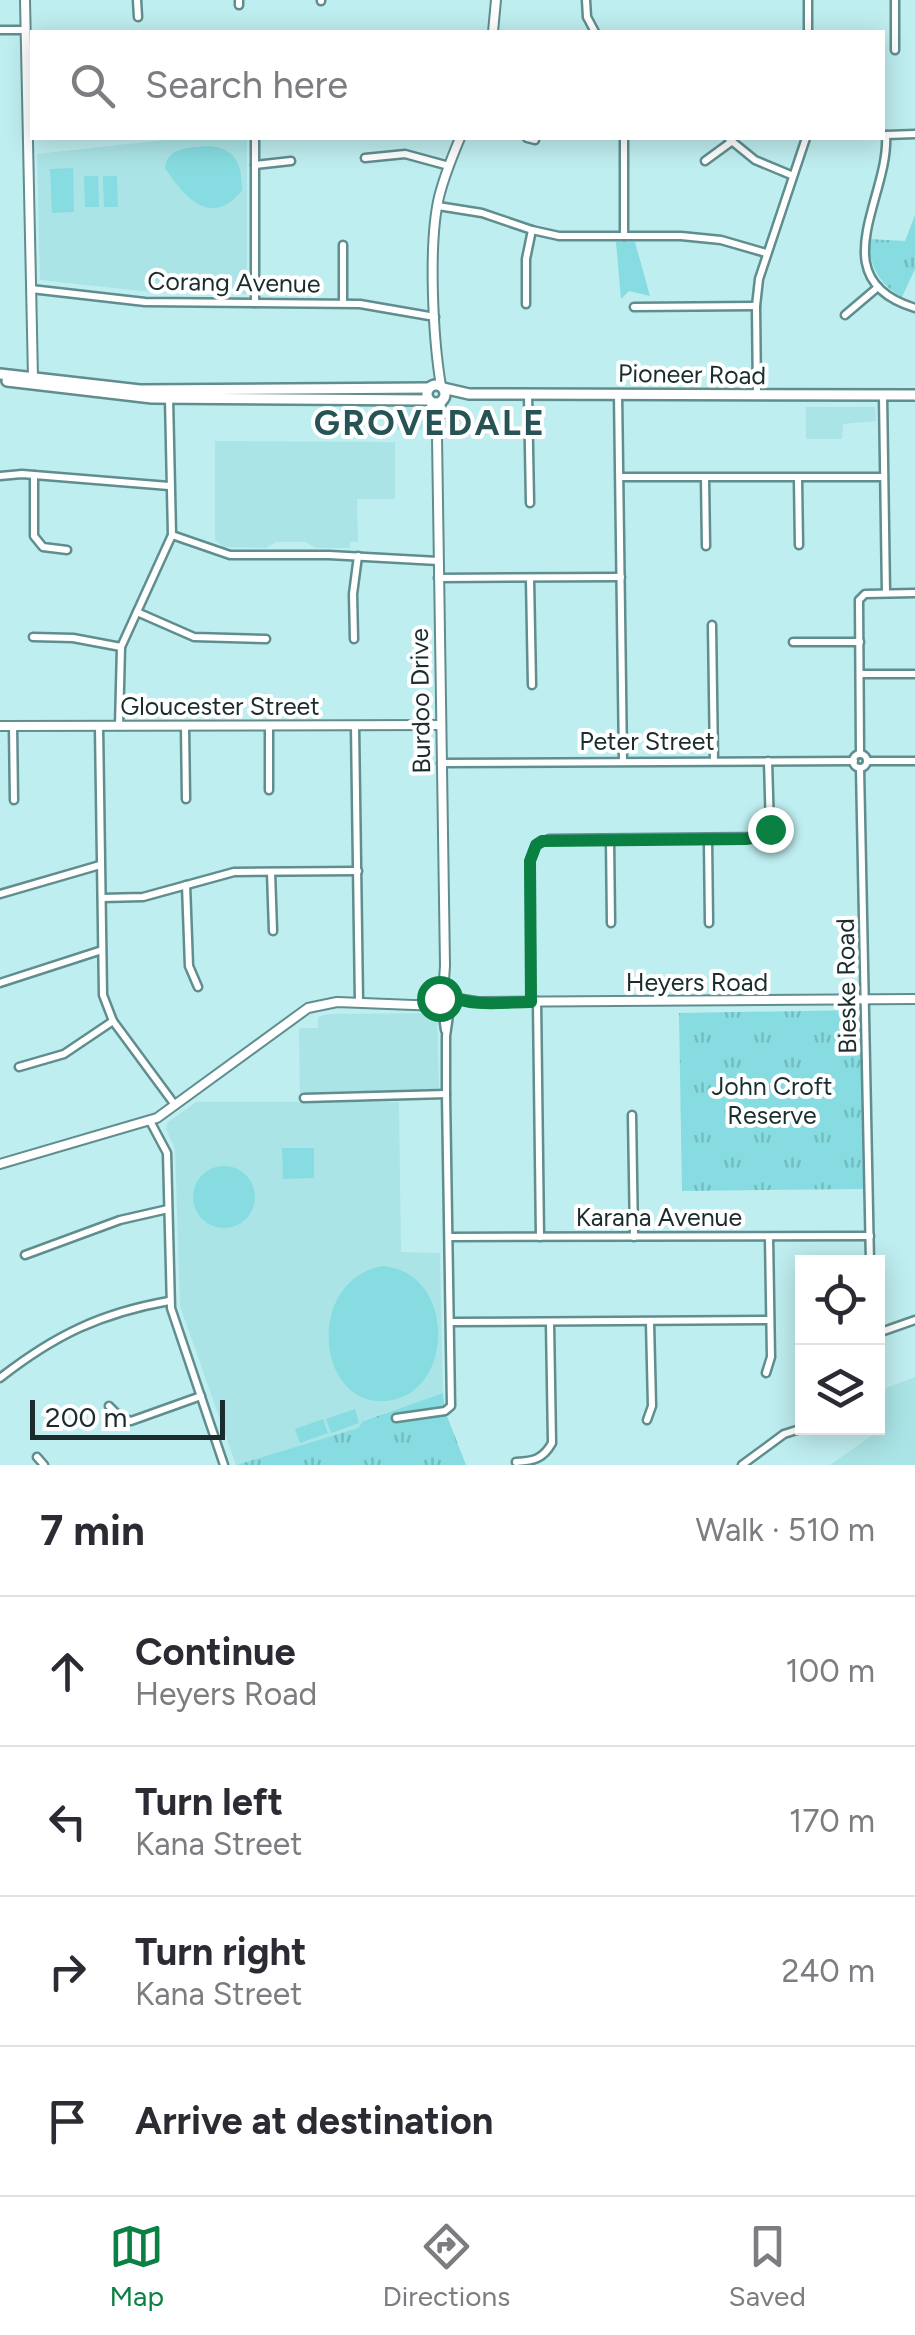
<!DOCTYPE html>
<meta charset="utf-8">
<style>
:root{--surface:#fff;--page:#f7f7f7;--text:#2b2b33;--muted:#7c7c81;--line:#e1e1e2;--accent:#0b8043}
body{margin:0;font-family:Figtree,sans-serif;background:var(--page);color:var(--text)}
.controls{position:absolute;right:30px;bottom:30px;display:grid;overflow:hidden;border-radius:0px;box-shadow:0 5px 25px #0003}
.controls button{width:90px;height:90px;display:grid;place-items:center;padding:0;border:0;border-bottom:2px solid var(--line);background:var(--surface);color:var(--text);font:50px sans-serif}
.scale{position:absolute;left:30px;bottom:25px;width:195px;box-sizing:border-box;padding-left:10px;border:5px solid #1a2c2d;border-top:0;font-size:28px;line-height:35px;white-space:nowrap;color:#1a2c2d;-webkit-text-stroke:8px #fff;paint-order:stroke}
.stop{position:absolute;width:30px;height:30px;margin:-22px;border:8px solid #0b8043;border-radius:50%;background:#fff}
.stop.end{background:#0b8043;border-color:#fff;box-shadow:0 2px 10px #0008}
.list{margin:0;padding:0;list-style:none}
h2{display:flex;justify-content:space-between;align-items:center;height:130px;margin:0;padding:0 40px;font-size:42px}
h2 small{font-size:32px;font-weight:400;color:var(--muted)}
.list li{display:grid;grid-template-columns:65px 1fr auto;gap:30px;align-items:center;box-sizing:border-box;height:150px;padding:0 40px;border-top:2px solid var(--line)}
.list b{display:block;font-size:38px;white-space:nowrap}
.list p{margin:0;font-size:32px;white-space:nowrap;color:var(--muted)}
.list em{font-size:32px;font-style:normal;color:var(--muted)}
.icon{flex:none;width:55px;height:55px;fill:none;stroke:currentColor;stroke-width:2;stroke-linecap:round;stroke-linejoin:round}
.map{position:relative;flex:none;width:915px;height:1465px;overflow:hidden}
.search{position:absolute;background:var(--surface);box-shadow:0 5px 25px #0003;left:30px;right:30px;top:30px;height:110px;display:flex;align-items:center;gap:25px;box-sizing:border-box;padding:0 35px;border-radius:0px;color:var(--muted);font-size:38px}
.sheet{height:730px;background:var(--surface)}
nav{display:flex;justify-content:space-around;align-items:center;box-sizing:border-box;height:140px;border-top:2px solid var(--line);background:var(--surface);font-size:28px;color:var(--muted)}
nav a{display:grid;justify-items:center;gap:5px}
nav .on{color:var(--accent)}
.map>svg:first-child{display:block}
.built{fill:#abe4e6}
.green{fill:#86dce0}
.park{fill:url(#park-tufts)}
.lines{fill:none;stroke-linecap:round;stroke-linejoin:round}
.minor-casing{stroke:#608d8e;stroke-width:11}
.tertiary-casing{stroke:#608d8e;stroke-width:12}
.secondary-casing{stroke:#608d8e;stroke-width:14}
.minor{stroke:#fff;stroke-width:6}
.tertiary{stroke:#fff;stroke-width:8}
.secondary{stroke:#fff;stroke-width:9}
.route{stroke:#0b8043;stroke-width:12}
.labels{text-anchor:middle;dominant-baseline:central;stroke-width:8;stroke-linejoin:round;paint-order:stroke}
.street-label{font-size:25px;fill:#1a2c2d;stroke:#fff}
.park-label{font-size:25px;fill:#182f30;stroke:#fff}
.district-label{font-size:35px;font-weight:bold;letter-spacing:2.5px;fill:#275355;stroke:#fff}
</style>
<div class="map">
<svg width="915" height="1465" viewBox="0 0 915 1465">
<defs>
<pattern id="park-tufts" width="24" height="20" patternUnits="userSpaceOnUse" patternTransform="scale(2.5)"><rect width="24" height="20" fill="#86dce0"/><path d="M3 7l-1-3M5 7V3M7 7l1-3M15 17l-1-3M17 17v-4M19 17l1-3" fill="none" stroke="#73bdc0"/></pattern>
</defs>
<rect width="100%" height="100%" fill="#bfeef0"/>
<g class="built">
<polygon points="183,138 247,138 247,294 151,292 40,280 37,154"/>
<polygon points="397,406 424,406 427,411 427,430 397,430"/>
<polygon points="806,407 875,407 876,421 843,424 842,439 806,439"/>
<polygon points="215,441 395,442 395,499 357,499 358,542 350,542 350,548 316,548 305,542 276,542 266,548 224,547 215,540"/>
<polygon points="437,1013 439,1090 319,1092 318,1102 399,1102 401,1252 440,1253 443,1393 364,1420 358,1428 236,1465 180,1306 175,1149 166,1129 167,1123 196,1102 300,1102 299,1028 318,1028 318,1017 328,1014"/>
<polygon points="915,1377 915,1465 830,1465 881,1429 883,1389"/>
</g>
<g class="green">
<path d="M206,146c29,1 36,17 36,44 -29,38 -57,9 -77,-22 2,-21 24,-20 41,-22z"/>
<polygon points="73,168 74,212 52,213 50,169"/>
<polygon points="98,176 99,207 85,207 84,176"/>
<polygon points="103,176 117,176 118,207 104,207"/>
<polygon points="616,242 635,242 650,296 629,291 621,299"/>
<polygon points="282,1148 314,1148 314,1178 283,1179"/>
<circle cx="224" cy="1197" r="31"/>
<path d="M382,1266c75,5 74,130 3,135 -69,5 -80,-120 -3,-135z"/>
<polygon points="355,1409 359,1423 331,1433 326,1419"/>
<polygon points="323,1419 328,1433 300,1443 295,1429"/>
</g>
<g class="park">
<path d="M915,215v54l-13,28c-22,-12 -34,-32 -33,-58l36,2z"/>
<polygon points="862,1010 864,1189 682,1191 679,1013"/>
<polygon points="443,1393 445,1411 466,1465 236,1465 358,1428 363,1421"/>
</g>
<g class="lines">
<g class="minor-casing">
<g id="minor">
<polyline points="137,0 138,17"/>
<polyline points="586,0 587,17 595,32"/>
<polyline points="808,0 808,32"/>
<polyline points="895,0 895,50"/>
<polyline points="321,1 321,0"/>
<polyline points="239,5 239,0"/>
<polyline points="0,30 25,30"/>
<path d="M886,135c4,62 -66,144 29,173"/>
<polyline points="886,135 915,134"/>
<polyline points="527,138 535,140"/>
<polyline points="728,138 755,160 791,175"/>
<polyline points="365,158 405,154 449,166"/>
<polyline points="705,161 731,142"/>
<polyline points="255,165 291,161"/>
<polyline points="438,206 482,213 532,230 559,236 681,236 721,240 766,253"/>
<polyline points="624,236 624,138"/>
<polyline points="31,289 145,302 360,304 435,317"/>
<polyline points="255,303 255,138"/>
<polyline points="343,303 343,245"/>
<polyline points="526,304 526,259 532,230"/>
<polyline points="634,307 756,306"/>
<polyline points="845,315 878,287"/>
<polyline points="618,393 623,761"/>
<polyline points="528,394 530,503"/>
<polyline points="757,395 756,306 759,279 806,138"/>
<polyline points="883,396 886,593"/>
<polyline points="34,475 34,536 43,547 67,550"/>
<polyline points="0,476 22,474 169,486"/>
<polyline points="620,477 883,477"/>
<polyline points="705,478 706,546"/>
<polyline points="798,479 799,545"/>
<polyline points="172,535 230,555 329,555 438,561"/>
<polyline points="438,578 621,577"/>
<polyline points="530,579 532,685"/>
<polyline points="137,612 194,637 266,639"/>
<polyline points="712,625 714,761"/>
<polyline points="33,637 73,638 121,647"/>
<polyline points="354,639 353,594 358,556"/>
<polyline points="793,642 860,642"/>
<polyline points="861,674 915,674"/>
<polyline points="13,726 14,800"/>
<polyline points="99,726 103,995 113,1021 175,1105"/>
<polyline points="119,726 121,647 172,535 169,398"/>
<polyline points="185,726 186,799"/>
<polyline points="269,726 269,790"/>
<polyline points="355,726 359,1002"/>
<polyline points="860,754 859,600 865,594 915,593"/>
<circle cx="860" cy="761" r="7"/>
<polyline points="867,761 915,761"/>
<polyline points="441,763 854,761"/>
<polyline points="860,768 870,1262"/>
<polyline points="610,839 611,923"/>
<polyline points="708,840 709,923"/>
<polyline points="271,872 273,931"/>
<polyline points="186,885 189,966 198,987"/>
<polyline points="0,894 100,865"/>
<polyline points="102,898 143,897 234,872 358,871"/>
<polyline points="0,983 102,950"/>
<polyline points="537,1001 540,1237"/>
<polyline points="531,1002 530,861 536,845 549,839 764,837 770,829 768,761"/>
<polyline points="442,1009 445,1030"/>
<polyline points="19,1067 64,1054 113,1021"/>
<polyline points="304,1098 446,1094"/>
<polyline points="632,1115 634,1237"/>
<polyline points="150,1121 167,1153 171,1308 224,1465"/>
<polyline points="449,1237 870,1236"/>
<polyline points="25,1255 120,1220 168,1209"/>
<polyline points="451,1322 770,1320"/>
<polyline points="878,1333 915,1320"/>
<polyline points="766,1373 771,1357 769,1237"/>
<path d="M0,1378c55,-43 101,-65 169,-77"/>
<polyline points="109,1406 120,1417 131,1421 201,1396"/>
<polyline points="396,1418 445,1411 451,1406 446,1094 446,1036 450,1008"/>
<polyline points="647,1420 652,1406 650,1322"/>
<polyline points="37,1457 44,1465"/>
<path d="M516,1462c18,-1 27,-3 36,-19l-2,-120"/>
<polyline points="742,1465 784,1434 803,1428"/>
</g>
</g>
<g class="tertiary-casing">
<g id="tertiary">
<polyline points="25,0 33,378"/>
<polyline points="493,32 496,0"/>
<path d="M441,386c-8,-48 -13,-142 -2,-189 5,-20 13,-40 21,-59"/>
<polyline points="441,402 437,436 445,966 443,994"/>
<polyline points="431,403 436,427"/>
<polyline points="0,726 440,725"/>
<circle cx="446" cy="1002" r="8"/>
<polyline points="453,998 478,1002 915,999"/>
<polyline points="0,1164 157,1118 308,1008 337,1002 439,1006"/>
</g>
</g>
<g class="secondary-casing">
<g id="secondary">
<polyline points="0,374 140,390 429,388"/>
<polyline points="7,381 152,398 429,400"/>
<circle cx="436" cy="394" r="9"/>
<polyline points="443,388 469,394 915,395"/>
</g>
</g>
<use href="#minor" class="minor"/>
<use href="#tertiary" class="tertiary"/>
<use href="#secondary" class="secondary"/>
</g>
<g class="lines">
<path class="route" d="M439,998l8,-4c23,14 58,8 84,8l-1,-141 6,-16 6,-4 204,-2 20,-3 4,-7"/>
</g>
<g class="labels">
<g class="street-label">
<text transform="translate(234 282) rotate(1)">Corang Avenue</text>
<text transform="translate(692 374) rotate(1)">Pioneer Road</text>
<text transform="translate(420 701) rotate(-91)">Burdoo Drive</text>
<text x="220" y="706">Gloucester Street</text>
<text x="647" y="741">Peter Street</text>
<text x="697" y="982">Heyers Road</text>
<text transform="translate(846 986) rotate(-91)">Bieske Road</text>
<text x="659" y="1217">Karana Avenue</text>
</g>
<g class="park-label">
<text x="772" y="1086">John Croft<tspan x="772" dy="29">Reserve</tspan></text>
</g>
<g class="district-label">
<text x="430" y="423">GROVEDALE</text>
</g>
</g>
</svg>
<div class="controls">
<button><svg class="icon" aria-label="locate" viewBox="0 0 24 24"><circle cx="12" cy="12" r="6"/><path d="M12 2v4M12 18v4M2 12h4M18 12h4"/></svg></button>
<button><svg class="icon" aria-label="layers" viewBox="0 0 24 24"><path d="M12 4l9 5-9 5-9-5zM3 14l9 5 9-5"/></svg></button>
</div>
<div class="scale">200 m</div>
<div class="stop" style="left:439px;top:998px"></div>
<div class="stop end" style="left:770px;top:829px"></div>
<div class="search"><svg class="icon" aria-label="search" viewBox="0 0 24 24"><circle cx="10" cy="10" r="6"/><path d="M15 15l6 6"/></svg>Search here</div>
</div>
<section class="sheet">
<h2>7 min<small>Walk · 510 m</small></h2>
<ul class="list">
<li><svg class="icon" aria-label="ahead" viewBox="0 0 24 24"><path d="M12 20V5M6 11l6-6 6 6"/></svg><div><b>Continue</b><p>Heyers Road</p></div><em>100 m</em></li>
<li><svg class="icon" aria-label="left" viewBox="0 0 24 24"><path d="M17 20v-9H6M10 6l-5 5 5 5"/></svg><div><b>Turn left</b><p>Kana Street</p></div><em>170 m</em></li>
<li><svg class="icon" aria-label="right" viewBox="0 0 24 24"><path d="M7 20v-9h11M14 6l5 5-5 5"/></svg><div><b>Turn right</b><p>Kana Street</p></div><em>240 m</em></li>
<li><svg class="icon" aria-label="arrive" viewBox="0 0 24 24"><path d="M6 21V4h12l-3 4 3 4H6"/></svg><div><b>Arrive at destination</b></div></li>
</ul>
</section>
<nav>
<a class="on"><svg class="icon" aria-label="map" viewBox="0 0 24 24"><path d="M3 6l6-2 6 2 6-2v14l-6 2-6-2-6 2zM9 4v14M15 6v14"/></svg>Map</a>
<a><svg class="icon" aria-label="directions" viewBox="0 0 24 24"><path d="M12 3l9 9-9 9-9-9zM9 14v-3h6M13 9l2 2-2 2"/></svg>Directions</a>
<a><svg class="icon" aria-label="saved" viewBox="0 0 24 24"><path d="M7 4h10v16l-5-4-5 4z"/></svg>Saved</a>
</nav>
